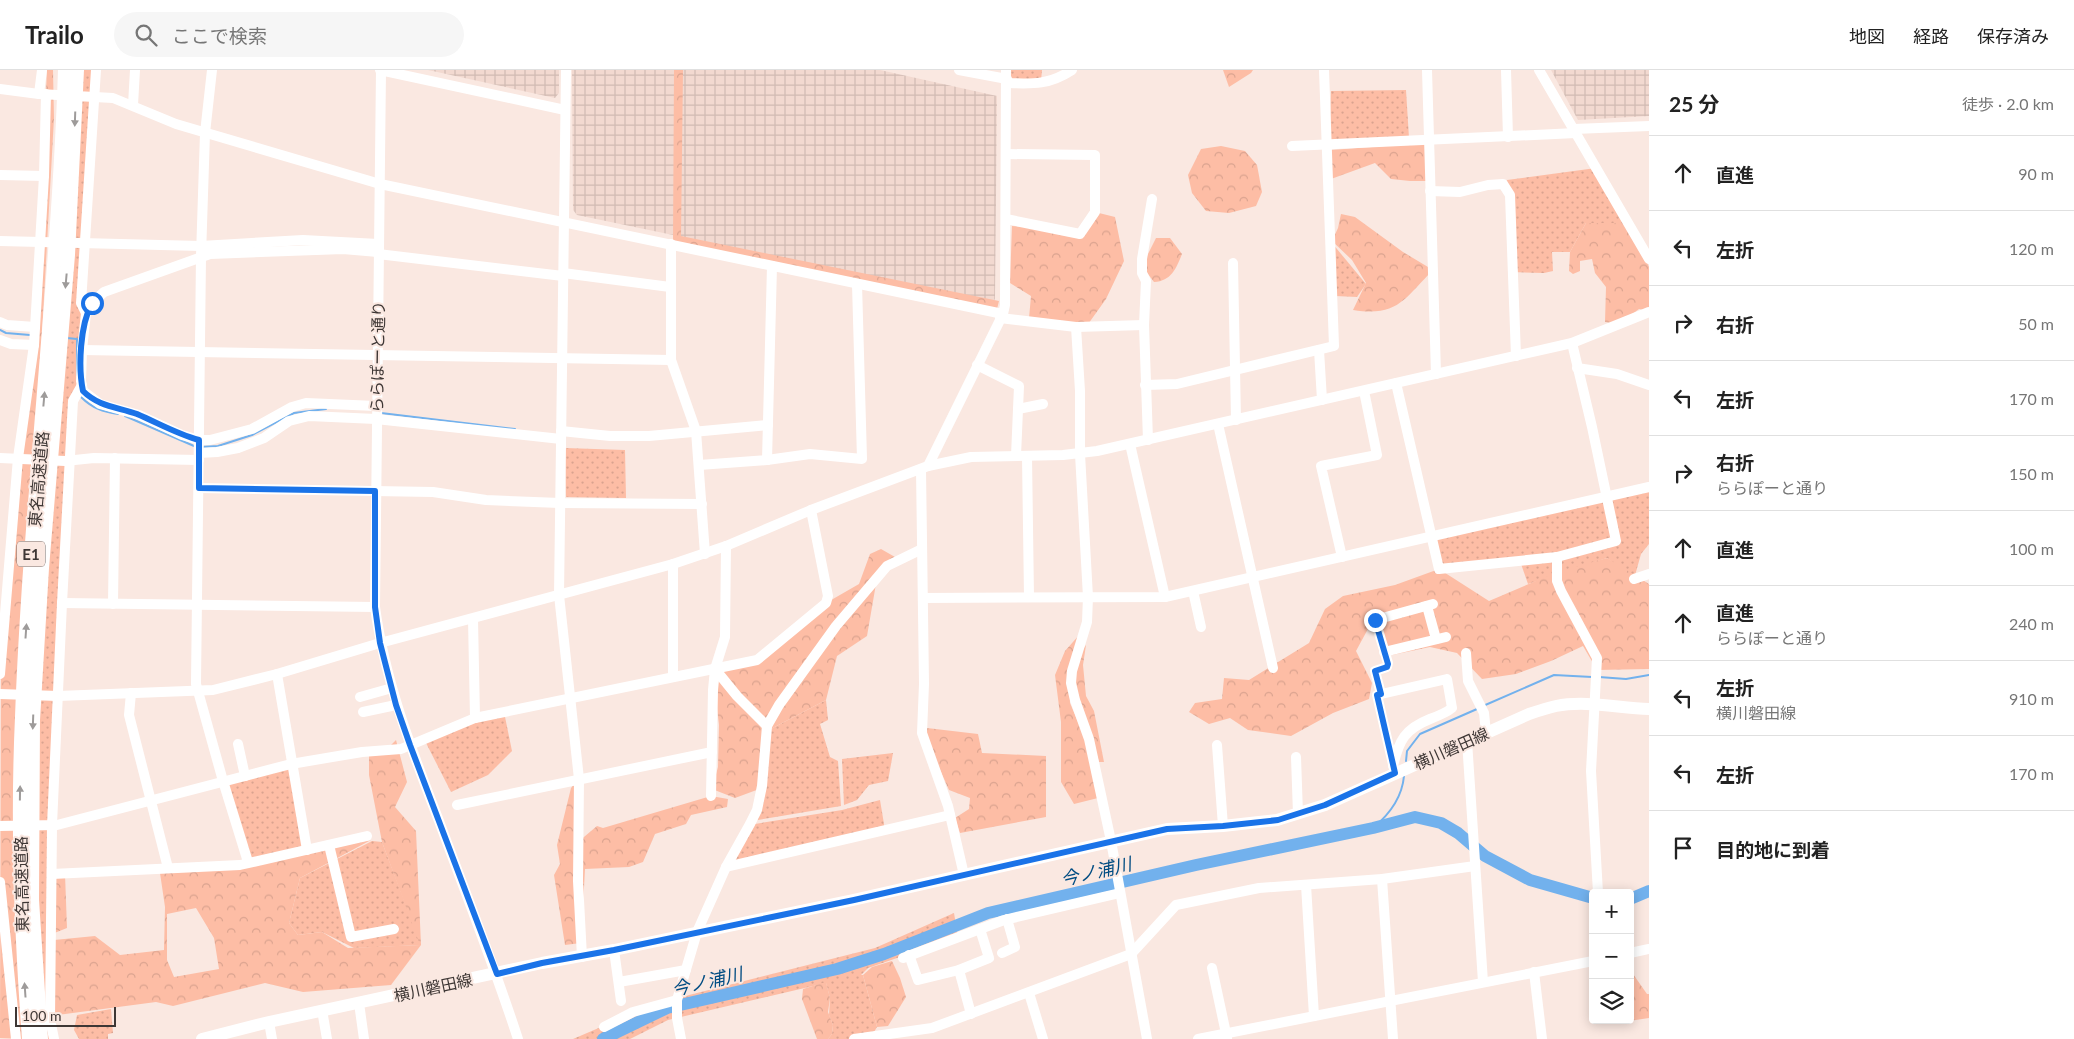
<!DOCTYPE html>
<html lang="ja">
<meta charset="utf-8">
<style>
:root{--surface:#fff;--page:#f6f6f6;--text:#222;--muted:#767676;--line:#e0e0e0}
body{margin:0;font-family:Lato,"Noto Sans JP",sans-serif;background:var(--page);color:var(--text)}
.controls{position:absolute;right:15px;bottom:15px;display:grid;overflow:hidden;border-radius:5px;box-shadow:0 2px 12px #0003}
.controls button{width:45px;height:45px;display:grid;place-items:center;padding:0;border:0;border-bottom:1px solid var(--line);background:var(--surface);color:var(--text);font:25px sans-serif}
.scale{position:absolute;left:15px;bottom:12px;width:101px;box-sizing:border-box;padding-left:5px;border:2px solid #3e3735;border-top:0;font-size:14px;line-height:18px;white-space:nowrap;color:#3e3735;-webkit-text-stroke:4px #fae8e1;paint-order:stroke}
.stop{position:absolute;width:15px;height:15px;margin:-11px;border:4px solid #1a73e8;border-radius:50%;background:#fff}
.stop.end{background:#1a73e8;border-color:#fff;box-shadow:0 1px 5px #0008}
.list{margin:0;padding:0;list-style:none}
h2{display:flex;justify-content:space-between;align-items:center;height:65px;margin:0;padding:0 20px;font-size:21px}
h2 small{font-size:16px;font-weight:400;color:var(--muted)}
.list li{display:grid;grid-template-columns:32px 1fr auto;gap:15px;align-items:center;box-sizing:border-box;height:75px;padding:0 20px;border-top:1px solid var(--line)}
.list b{display:block;font-size:19px;white-space:nowrap}
.list p{margin:0;font-size:16px;white-space:nowrap;color:var(--muted)}
.list em{font-size:16px;font-style:normal;color:var(--muted)}
.icon{flex:none;width:28px;height:28px;fill:none;stroke:currentColor;stroke-width:2;stroke-linecap:round;stroke-linejoin:round}
.map{position:relative;flex:none;width:1649px;height:969px;overflow:hidden}
header{display:flex;align-items:center;gap:30px;box-sizing:border-box;height:70px;padding:0 25px;background:var(--surface);border-bottom:1px solid var(--line)}
header strong{font-size:24px}
nav{display:flex;gap:28px;margin-inline-start:auto;font-size:18px}
.search{width:350px;height:45px;background:var(--page);display:flex;align-items:center;gap:12px;box-sizing:border-box;padding:0 18px;border-radius:28px;color:var(--muted);font-size:19px}
main{display:flex}
aside{flex:1;background:var(--surface)}
.map>svg:first-child{display:block}
.industrial{fill:url(#industrial-grid)}
.grass{fill:url(#grass-dots)}
.forest{fill:url(#forest-crowns);fill-rule:evenodd}
.lines{fill:none;stroke-linecap:round;stroke-linejoin:round}
.stream{stroke:#72b1ed;stroke-width:2}
.river{stroke:#72b1ed;stroke-width:12}
.minor{stroke:#fff;stroke-width:10}
.major{stroke:#fff;stroke-width:12}
.highway{stroke:#fff;stroke-width:14}
.oneway{fill:#9e9b9a}
.route{stroke:#1a73e8;stroke-width:6}
.labels{text-anchor:middle;dominant-baseline:central;stroke-width:4;stroke-linejoin:round;paint-order:stroke}
.shield{fill:#fae8e1;stroke:#766c69;stroke-width:1}
.shield-label{font-size:15px;font-weight:bold;fill:#3e3735}
.street-label{font-size:16px;fill:#3e3735;stroke:#fae8e1}
.water-label{font-size:18px;font-style:italic;fill:#004c82;stroke:#fae8e1}
</style>
<header>
<strong>Trailo</strong>
<div class="search"><svg class="icon" aria-label="search" viewBox="0 0 24 24"><circle cx="10" cy="10" r="6"/><path d="M15 15l6 6"/></svg>ここで検索</div>
<nav><a>地図</a><a>経路</a><a>保存済み</a></nav>
</header>
<main>
<div class="map">
<svg width="1649" height="969" viewBox="0 0 1649 969">
<defs>
<pattern id="industrial-grid" width="8" height="8" patternUnits="userSpaceOnUse" patternTransform="scale(1.25)"><rect width="8" height="8" fill="#f2d9d0"/><path d="M0 4h8M4 0v8" fill="none" stroke="#d1bbb3"/></pattern>
<pattern id="grass-dots" width="8" height="8" patternUnits="userSpaceOnUse" patternTransform="scale(1.25)"><rect width="8" height="8" fill="#fdbda5"/><path d="M2 2h.1M6 6h.1" fill="none" stroke="#daa38f" stroke-width="1.8" stroke-linecap="round"/></pattern>
<pattern id="forest-crowns" width="20" height="18" patternUnits="userSpaceOnUse" patternTransform="scale(1.25)"><rect width="20" height="18" fill="#fdbda5"/><path d="M2 6a3 3 0 1 1 6 0M12 15a3 3 0 1 1 6 0" fill="none" stroke="#daa38f"/></pattern>
</defs>
<rect width="100%" height="100%" fill="#fae8e1"/>
<g class="industrial">
<polygon points="428,0 559,0 559,23 555,28"/>
<polygon points="572,0 880,0 997,26 995,229 993,232 577,145 573,140"/>
<polygon points="1551,0 1649,0 1649,46 1578,50"/>
</g>
<g class="grass">
<polygon points="83,0 95,0 82,285 69,358 50,946 44,945 36,812 40,588"/>
<polygon points="1009,0 1042,0 1041,11 1010,11"/>
<polygon points="1406,20 1409,68 1330,72 1331,21"/>
<polygon points="1596,98 1628,153 1586,153 1570,182 1552,182 1553,201 1544,203 1510,202 1512,186 1507,110"/>
<polygon points="1332,173 1366,214 1357,227 1335,226"/>
<polygon points="565,378 625,380 626,428 566,427"/>
<polygon points="1649,417 1649,474 1641,484 1634,509 1607,488 1528,514 1520,491 1439,499 1431,467"/>
<polygon points="826,630 828,650 820,654 830,687 838,691 841,736 752,751 767,661"/>
<polygon points="504,642 512,681 488,705 451,722 424,669"/>
<polygon points="893,683 888,711 869,715 857,730 844,735 842,689"/>
<polygon points="289,697 303,781 248,792 227,714"/>
<polygon points="880,730 885,760 726,797 755,754 842,740"/>
<polygon points="372,771 382,772 421,875 354,878 322,862 298,865 289,853 300,808"/>
<polygon points="954,843 958,867 868,898 861,905 863,905 877,957 871,967 854,969 828,969 832,964 833,955 829,945 830,928 826,913 668,950 630,969 573,969 636,942 689,925 875,878"/>
<polygon points="111,939 113,963 108,964 108,969 79,969 74,960 77,945"/>
</g>
<g class="forest">
<polygon points="47,0 53,0 54,48 41,282 25,969 0,968 1,598 39,172"/>
<polygon points="674,0 683,0 681,166 999,231 996,243 673,172"/>
<polygon points="1223,0 1253,0 1251,3 1229,17"/>
<polygon points="1426,73 1430,111 1410,111 1391,109 1375,93 1331,109 1331,80"/>
<polygon points="1221,76 1245,81 1257,95 1262,122 1256,136 1229,143 1206,141 1192,123 1188,105 1201,79"/>
<polygon points="1095,142 1115,147 1124,191 1106,229 1086,257 1029,248 1031,226 1010,213 1012,156 1058,160 1079,164"/>
<path d="M1341,144l14,3 48,35 30,18c-29,29 -35,47 -80,40l13,-27 -14,-23 -20,-19 6,-13z"/>
<polygon points="1586,153 1628,153 1649,197 1649,241 1639,239 1619,254 1605,252 1606,217 1595,203 1592,189 1580,191 1580,201 1573,204 1569,201 1570,182"/>
<path d="M1156,168h14l12,16c-6,15 -11,27 -28,28l-12,-16z"/>
<polygon points="881,479 895,487 877,508 867,566 837,586 826,630 767,661 762,718 735,728 712,719 718,697 719,655 712,595 758,590 826,533 859,514 870,484"/>
<polygon points="1607,488 1649,514 1649,599 1597,600 1583,576 1551,591 1516,604 1482,609 1457,583 1430,577 1392,585 1379,565 1375,546 1356,581 1372,613 1369,629 1333,643 1291,666 1248,660 1230,648 1209,654 1189,642 1195,633 1222,629 1224,608 1249,610 1309,573 1325,539 1343,526 1395,515 1439,499 1489,531 1557,502"/>
<polygon points="1080,564 1069,603 1070,633 1086,671 1098,728 1074,734 1061,712 1061,652 1055,605 1065,581"/>
<polygon points="1086,575 1083,595 1086,626 1094,641 1104,692 1099,692 1073,608 1081,582"/>
<polygon points="927,658 978,664 982,683 1046,686 1046,747 960,763 955,748 969,739 970,728 949,720 926,668"/>
<path d="M396,670l11,42 -12,25 21,24 5,114 -30,40 -88,7 -38,-9 -92,23 -17,-4 -106,14 4,23h-7l-3,-24 10,-75 41,-4 25,19 44,-5 1,-43 -5,-34 80,-8 131,-25 -71,38 -11,45 9,12 24,-3 26,16 72,-3 -38,-103 -13,-67v-19l20,-9zM196,838l18,30 5,31 -45,8 -7,-17v-46z"/>
<polygon points="579,709 578,772 597,756 603,758 711,726 728,729 727,737 691,745 686,754 655,764 643,792 629,797 585,799 581,873 565,875 554,805 560,794 557,775 571,718"/>
<polygon points="52,804 65,804 67,858 52,864"/>
<polygon points="892,891 900,908 906,927 888,956 877,957 863,905 872,897"/>
<polygon points="1630,904 1633,904 1647,924 1649,924 1649,948 1629,951 1630,950"/>
<polygon points="826,912 830,928 828,942 833,955 832,964 828,969 817,969 802,929 803,919"/>
</g>
<g class="lines">
<g class="stream">
<polyline points="0,260 6,263 30,265"/>
<polyline points="67,268 77,269 77,305"/>
<path d="M81,327c11,11 22,15 37,17"/>
<polyline points="381,343 515,359"/>
<polyline points="125,346 194,376"/>
<polyline points="201,377 218,376 252,365 294,343 326,339"/>
<polyline points="1599,607 1626,609 1649,605"/>
<polyline points="1483,636 1554,605 1592,607"/>
<polyline points="1406,691 1407,681 1420,664 1477,639"/>
<path d="M1373,758c17,-14 29,-30 31,-52"/>
</g>
<g class="river">
<polyline points="1630,829 1649,821"/>
<polyline points="603,969 667,938 837,899 884,884 988,843 1196,795 1373,758 1415,747 1441,753 1458,763 1485,786 1530,810 1593,828"/>
</g>
<g class="minor">
<polyline points="212,0 205,63 201,186 196,614 223,711 248,792"/>
<polyline points="380,0 565,40"/>
<path d="M381,0l-6,537c10,75 37,144 64,214 27,73 55,144 79,218"/>
<polyline points="566,0 559,525 579,709 578,811 582,887"/>
<polyline points="959,0 1007,9"/>
<polyline points="1427,0 1436,304"/>
<polyline points="1506,0 1508,67"/>
<polyline points="1539,0 1649,189"/>
<path d="M1007,13c26,1 42,2 65,-13"/>
<polyline points="0,19 39,24 113,28 176,54 380,114 1003,244"/>
<polyline points="39,24 42,0"/>
<polyline points="133,35 135,0"/>
<polyline points="1574,59 1649,56"/>
<polyline points="1292,76 1576,63"/>
<polyline points="0,105 44,106"/>
<polyline points="1430,121 1460,122 1488,115 1503,114 1510,125 1516,286"/>
<polyline points="1006,149 1080,164 1095,142 1095,85 1006,84"/>
<polyline points="0,171 201,176 303,170 378,174"/>
<polyline points="671,174 671,290 696,361 705,484"/>
<polyline points="378,184 563,206"/>
<polyline points="1233,193 1236,350"/>
<polyline points="563,203 670,217"/>
<polyline points="86,243 81,233 96,0"/>
<polyline points="1000,248 1076,257 1144,255"/>
<polyline points="0,252 7,255 35,257"/>
<polyline points="1076,257 1080,321 1080,384 1088,527 1087,552 1072,601 1071,613 1075,630 1089,669 1111,771 1147,969"/>
<polyline points="0,270 11,274 34,275"/>
<polyline points="82,280 671,290"/>
<polyline points="1319,280 1322,330"/>
<polyline points="977,295 1019,316 1016,386"/>
<polyline points="1577,298 1617,304 1649,315"/>
<polyline points="1396,313 1439,499 1557,487 1616,471 1592,357 1572,273"/>
<polyline points="1145,315 1177,314 1334,276 1324,0"/>
<polyline points="376,336 306,333 292,337 252,359 210,370 199,370 182,365 139,345 100,334 83,321 81,311 82,280 86,243 92,233 104,222 210,184 343,179 378,182"/>
<polyline points="1018,339 1043,334"/>
<polyline points="1218,354 1273,598"/>
<polyline points="561,361 610,366 649,366 768,355"/>
<polyline points="1148,370 1144,255 1146,211 1142,203 1142,189 1152,129"/>
<polyline points="1130,374 1165,527"/>
<polyline points="199,383 217,382 238,378 264,368 289,351 309,346 376,349 561,369"/>
<polyline points="1027,386 1029,527"/>
<polyline points="0,388 65,391 94,388 199,390"/>
<polyline points="767,390 810,384 862,389 857,214"/>
<polyline points="699,395 767,390 772,196"/>
<polyline points="928,396 1003,244 1005,235 1006,0"/>
<polyline points="921,399 924,614 922,663 948,736 964,805"/>
<polyline points="199,418 433,422 486,430 560,433 702,434"/>
<polyline points="1342,487 1321,396 1377,385 1364,321"/>
<polyline points="1557,487 1557,511 1561,521 1597,588 1591,701 1598,823"/>
<polyline points="673,494 673,607"/>
<polyline points="1634,509 1649,504"/>
<polyline points="1193,521 1201,557"/>
<polyline points="923,528 1165,527 1649,417"/>
<polyline points="62,533 375,537"/>
<polyline points="113,534 115,388"/>
<polyline points="1427,536 1436,569"/>
<polyline points="473,549 475,648"/>
<polyline points="1384,582 1446,567"/>
<polyline points="1466,583 1468,611 1484,643 1486,662"/>
<polyline points="715,599 737,626 767,656"/>
<polyline points="0,604 18,388 34,275 44,106 46,24"/>
<polyline points="277,604 307,780"/>
<polyline points="131,623 129,645 168,798"/>
<polyline points="0,624 58,626 213,620 277,604 380,573 673,494 726,476 811,440 928,396 971,387 1063,385 1097,381 1572,273 1649,242"/>
<polyline points="1381,624 1375,601 1387,597 1388,593 1375,550 1433,534"/>
<polyline points="360,627 392,618"/>
<polyline points="363,642 396,635"/>
<polyline points="1467,671 1483,912"/>
<polyline points="238,674 245,706"/>
<polyline points="1217,675 1223,756"/>
<polyline points="1296,687 1298,744"/>
<path d="M1393,696c6,-26 12,-37 37,-47 8,-3 16,-6 22,-11l-5,-29 -70,16 18,78"/>
<polyline points="711,726 713,620 715,599 725,567 726,476"/>
<polyline points="457,735 712,682"/>
<polyline points="0,756 57,755 291,694 362,682 401,679 475,648 757,590 826,533 828,526 811,440"/>
<polyline points="329,775 351,867 394,859"/>
<polyline points="726,797 950,745"/>
<polyline points="52,804 240,795 367,766"/>
<polyline points="1382,809 1393,969"/>
<polyline points="0,812 16,969"/>
<polyline points="1306,815 1314,946"/>
<polyline points="614,880 621,931"/>
<polyline points="1002,883 1015,877 1007,849"/>
<polyline points="1630,883 1649,879"/>
<polyline points="909,885 918,910 959,900 989,888 980,859"/>
<polyline points="903,888 1004,850 1120,823"/>
<polyline points="1212,898 1227,968"/>
<polyline points="959,900 971,944"/>
<polyline points="1534,902 1542,969"/>
<polyline points="619,912 686,900"/>
<polyline points="1029,923 1043,969"/>
<polyline points="359,933 364,969"/>
<polyline points="322,940 327,969"/>
<polyline points="269,952 272,969"/>
<polyline points="604,957 633,942 677,930"/>
<polyline points="54,969 50,949 52,755 62,533 73,331 82,315"/>
<polyline points="681,969 677,948 677,930 697,862 726,797 750,754 757,740 762,716 767,656 779,635 836,556 887,496 922,479"/>
<polyline points="854,969 932,958 1131,884 1176,835 1259,818 1382,809 1475,796"/>
<polyline points="1198,969 1593,891"/>
</g>
<path class="major" d="M202,969l67,-17 273,-59 72,-13 239,-50 314,-71 56,-3 54,-6 48,-15 204,-91c9,-3 18,-6 27,-8 30,-6 62,2 93,3"/>
<g class="highway">
<path d="M29,969c-8,-107 -12,-214 -7,-322 8,-216 36,-431 43,-647"/>
<polyline points="41,969 32,830 33,650 42,498 68,185 77,0"/>
</g>
</g>
<defs><path id="oneway-solid" d="M-6-.8H1V-3.2L6.5 0L1 3.2V.8H-6Z" transform="scale(1.25)"/></defs>
<g class="oneway">
<use href="#oneway-solid" transform="translate(75 49) rotate(92)"/>
<use href="#oneway-solid" transform="translate(66 211) rotate(95)"/>
<use href="#oneway-solid" transform="translate(44 329) rotate(-85)"/>
<use href="#oneway-solid" transform="translate(26 561) rotate(-86)"/>
<use href="#oneway-solid" transform="translate(33 652) rotate(92)"/>
<use href="#oneway-solid" transform="translate(20 723) rotate(-89)"/>
<use href="#oneway-solid" transform="translate(25 920) rotate(-94)"/>
</g>
<g class="lines">
<path class="route" d="M92,233c-12,22 -14,64 -9,88 16,16 35,16 54,23 21,9 40,20 62,26v48l176,3v116l5,36 16,62 14,40 87,229 45,-11 72,-13 240,-50 313,-71 56,-3 55,-6 47,-15 70,-32 -18,-78 4,-1 -6,-23 12,-4 1,-3 -13,-44"/>
</g>
<g class="labels">
<rect class="shield" x="17" y="471.5" width="28" height="25" rx="4"/>
<g class="shield-label">
<text x="31" y="484">E1</text>
</g>
<g class="street-label">
<text transform="translate(377 287) rotate(-89)">ららぽーと通り</text>
<text transform="translate(38 409) rotate(-85)">東名高速道路</text>
<text transform="translate(1451 678) rotate(-24)">横川磐田線</text>
<text transform="translate(21 814) rotate(-91)">東名高速道路</text>
<text transform="translate(433 917) rotate(-12)">横川磐田線</text>
</g>
<g class="water-label">
<text transform="translate(1096 801) rotate(-13)">今ノ浦川</text>
<text transform="translate(707 911) rotate(-13)">今ノ浦川</text>
</g>
</g>
</svg>
<div class="controls">
<button>+</button>
<button>−</button>
<button><svg class="icon" aria-label="layers" viewBox="0 0 24 24"><path d="M12 4l9 5-9 5-9-5zM3 14l9 5 9-5"/></svg></button>
</div>
<div class="scale">100 m</div>
<div class="stop" style="left:92px;top:233px"></div>
<div class="stop end" style="left:1375px;top:550px"></div>
</div>
<aside>
<h2>25 分<small>徒歩 · 2.0 km</small></h2>
<ul class="list">
<li><svg class="icon" aria-label="ahead" viewBox="0 0 24 24"><path d="M12 20V5M6 11l6-6 6 6"/></svg><div><b>直進</b></div><em>90 m</em></li>
<li><svg class="icon" aria-label="left" viewBox="0 0 24 24"><path d="M17 20v-9H6M10 6l-5 5 5 5"/></svg><div><b>左折</b></div><em>120 m</em></li>
<li><svg class="icon" aria-label="right" viewBox="0 0 24 24"><path d="M7 20v-9h11M14 6l5 5-5 5"/></svg><div><b>右折</b></div><em>50 m</em></li>
<li><svg class="icon" aria-label="left" viewBox="0 0 24 24"><path d="M17 20v-9H6M10 6l-5 5 5 5"/></svg><div><b>左折</b></div><em>170 m</em></li>
<li><svg class="icon" aria-label="right" viewBox="0 0 24 24"><path d="M7 20v-9h11M14 6l5 5-5 5"/></svg><div><b>右折</b><p>ららぽーと通り</p></div><em>150 m</em></li>
<li><svg class="icon" aria-label="ahead" viewBox="0 0 24 24"><path d="M12 20V5M6 11l6-6 6 6"/></svg><div><b>直進</b></div><em>100 m</em></li>
<li><svg class="icon" aria-label="ahead" viewBox="0 0 24 24"><path d="M12 20V5M6 11l6-6 6 6"/></svg><div><b>直進</b><p>ららぽーと通り</p></div><em>240 m</em></li>
<li><svg class="icon" aria-label="left" viewBox="0 0 24 24"><path d="M17 20v-9H6M10 6l-5 5 5 5"/></svg><div><b>左折</b><p>横川磐田線</p></div><em>910 m</em></li>
<li><svg class="icon" aria-label="left" viewBox="0 0 24 24"><path d="M17 20v-9H6M10 6l-5 5 5 5"/></svg><div><b>左折</b></div><em>170 m</em></li>
<li><svg class="icon" aria-label="arrive" viewBox="0 0 24 24"><path d="M6 21V4h12l-3 4 3 4H6"/></svg><div><b>目的地に到着</b></div></li>
</ul>
</aside>
</main>
